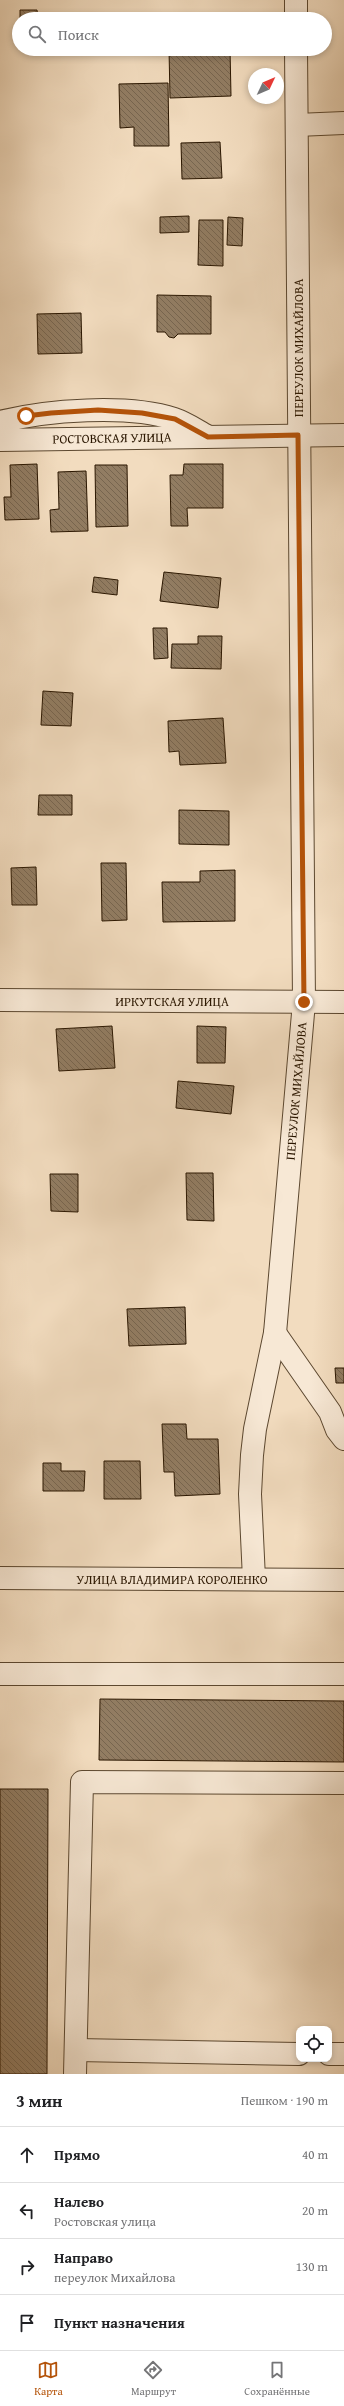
<!DOCTYPE html>
<html lang="ru">
<meta charset="utf-8">
<style>
:root{--surface:#fff;--page:#f6f6f6;--text:#202124;--muted:#757577;--line:#e0e0e0;--accent:#b45309}
body{margin:0;font-family:"Gentium Book Plus",serif;background:var(--page);color:var(--text)}
.controls{position:absolute;right:12px;bottom:12px;display:grid;overflow:hidden;border-radius:8px;box-shadow:0 2px 6px #0003}
.controls button{width:36px;height:36px;display:grid;place-items:center;padding:0;border:0;border-bottom:1px solid var(--line);background:var(--surface);color:var(--text);font:20px sans-serif}
.compass{position:absolute;left:248px;top:68px;width:36px;height:36px;border-radius:50%;background:var(--surface);box-shadow:0 2px 6px #0003;rotate:46deg}
.stop{position:absolute;width:12px;height:12px;margin:-9px;border:3px solid #b45309;border-radius:50%;background:#fff}
.stop.end{background:#b45309;border-color:#fff;box-shadow:0 1px 4px #0008}
.list{margin:0;padding:0;list-style:none}
h2{display:flex;justify-content:space-between;align-items:center;height:52px;margin:0;padding:0 16px;font-size:17px}
h2 small{font-size:13px;font-weight:400;color:var(--muted)}
.list li{display:grid;grid-template-columns:26px 1fr auto;gap:12px;align-items:center;box-sizing:border-box;height:56px;padding:0 16px;border-top:1px solid var(--line)}
.list b{display:block;font-size:15px;white-space:nowrap}
.list p{margin:0;font-size:13px;white-space:nowrap;color:var(--muted)}
.list em{font-size:13px;font-style:normal;color:var(--muted)}
.icon{flex:none;width:22px;height:22px;fill:none;stroke:currentColor;stroke-width:2;stroke-linecap:round;stroke-linejoin:round}
.map{position:relative;flex:none;width:344px;height:2074px;overflow:hidden}
.search{position:absolute;background:var(--surface);box-shadow:0 2px 6px #0003;left:12px;right:12px;top:12px;height:44px;display:flex;align-items:center;gap:10px;box-sizing:border-box;padding:0 14px;border-radius:22px;color:var(--muted);font-size:15px}
.sheet{height:276px;background:var(--surface)}
nav{display:flex;justify-content:space-around;align-items:center;box-sizing:border-box;height:56px;border-top:1px solid var(--line);background:var(--surface);font-size:11px;color:var(--muted)}
nav a{display:grid;justify-items:center;gap:2px}
nav .on{color:var(--accent)}
.map>svg:first-child{display:block}
.building{fill:url(#building-back-hatch);stroke:#2a1600}
.lines{fill:none;stroke-linecap:round;stroke-linejoin:round}
.minor-casing{stroke:#5c4830;stroke-width:24}
.minor{stroke:#f7e8d5;stroke-width:22}
.route{stroke:#b45309;stroke-width:5}
.labels{text-anchor:middle;dominant-baseline:central;stroke-width:4;stroke-linejoin:round;paint-order:stroke}
.street-label{font-size:13px;fill:#2a1600;stroke:#f7e8d5}
</style>
<div class="map">
<svg width="344" height="2074" viewBox="0 0 344 2074">
<defs>
<pattern id="building-back-hatch" width="6" height="6" patternUnits="userSpaceOnUse"><rect width="6" height="6" fill="#927d63"/><path d="M-1 5l2 2M0 0l6 6M5-1l2 2" fill="none" stroke="#77654f"/></pattern>
</defs>
<rect width="100%" height="100%" fill="#f2dcbf"/>
<filter id="stains"><feTurbulence type="fractalNoise" baseFrequency=".005" numOctaves="4"/><feColorMatrix values="0 0 0 0 .2 0 0 0 0 .09 0 0 0 0 .02 0 0 0 .5 -.17"/></filter>
<radialGradient id="worn" r=".72"><stop offset=".6" stop-color="#630" stop-opacity="0"/><stop offset="1" stop-color="#630" stop-opacity=".3"/></radialGradient>
<g class="building">
<polygon points="20,10 37,10 38,19 20,19"/>
<polygon points="169,49 230,49 231,96 170,98"/>
<polygon points="168,83 169,146 134,146 134,127 120,128 119,84"/>
<polygon points="220,142 222,178 182,179 181,143"/>
<polygon points="189,216 189,232 160,233 160,217"/>
<polygon points="228,217 243,218 242,246 227,245"/>
<polygon points="199,220 223,220 223,266 198,265"/>
<polygon points="157,295 211,296 211,334 178,334 174,338 169,337 165,332 157,332"/>
<polygon points="81,313 82,353 38,354 37,314"/>
<polygon points="37,464 39,519 5,520 4,497 11,497 10,465"/>
<polygon points="184,464 223,464 223,508 187,508 188,526 171,526 170,475 183,475"/>
<polygon points="95,465 127,465 128,526 96,527"/>
<polygon points="86,471 88,531 51,532 50,510 59,509 58,472"/>
<polygon points="164,572 221,578 218,608 160,601"/>
<polygon points="94,577 118,580 117,595 92,592"/>
<polygon points="153,628 167,628 168,658 154,659"/>
<polygon points="198,636 222,636 221,669 171,668 172,644 198,644"/>
<polygon points="43,691 73,693 71,726 41,725"/>
<polygon points="223,718 226,763 180,765 179,751 169,752 168,721"/>
<polygon points="39,795 72,795 72,815 38,815"/>
<polygon points="179,810 229,811 229,845 179,844"/>
<polygon points="101,863 126,863 127,920 102,921"/>
<polygon points="36,867 37,905 12,905 11,868"/>
<polygon points="235,870 235,921 163,922 162,882 200,882 200,871"/>
<polygon points="112,1026 115,1068 59,1071 56,1029"/>
<polygon points="197,1026 226,1027 225,1063 197,1063"/>
<polygon points="178,1081 234,1086 231,1114 176,1108"/>
<polygon points="186,1173 213,1173 214,1221 187,1220"/>
<polygon points="50,1174 78,1174 78,1212 51,1211"/>
<polygon points="185,1307 186,1344 129,1346 127,1309"/>
<polygon points="335,1368 344,1368 344,1383 336,1383"/>
<polygon points="162,1424 186,1424 187,1439 218,1439 220,1494 175,1496 174,1472 164,1472"/>
<polygon points="104,1461 140,1461 141,1499 104,1499"/>
<polygon points="43,1463 61,1463 61,1471 85,1471 84,1491 43,1491"/>
<polygon points="100,1699 344,1701 344,1762 99,1760"/>
<polygon points="0,1789 48,1789 47,2074 0,2074"/>
</g>
<g class="lines">
<g class="minor-casing">
<g id="minor">
<polyline points="296,0 296,19"/>
<polyline points="297,125 344,123"/>
<path d="M0,422c46,-12 128,-18 174,-3 12,4 22,11 33,17"/>
<polyline points="0,440 344,435"/>
<polyline points="0,1000 344,1002"/>
<polyline points="275,1333 330,1412 337,1430 344,1439"/>
<polyline points="0,1578 344,1580"/>
<polyline points="254,1579 250,1494 252,1455 255,1429 275,1333 304,1002 296,49"/>
<polyline points="0,1674 344,1674"/>
<polyline points="76,2050 299,2054"/>
<polyline points="329,2054 344,2054"/>
<polyline points="75,2074 82,1782 344,1783"/>
</g>
</g>
<use href="#minor" class="minor"/>
</g>
<g class="lines">
<polyline class="route" points="26,416 51,413 98,410 142,413 175,419 208,437 298,435 304,1002"/>
</g>
<g class="labels">
<g class="street-label">
<text transform="translate(298 348) rotate(-90)">ПЕРЕУЛОК МИХАЙЛОВА</text>
<text transform="translate(112 438) rotate(-1)">РОСТОВСКАЯ УЛИЦА</text>
<text x="172" y="1001">ИРКУТСКАЯ УЛИЦА</text>
<text transform="translate(296 1091) rotate(-85)">ПЕРЕУЛОК МИХАЙЛОВА</text>
<text x="172" y="1579">УЛИЦА ВЛАДИМИРА КОРОЛЕНКО</text>
</g>
</g>
<rect width="100%" height="100%" filter="url(#stains)"/>
<rect width="100%" height="100%" fill="url(#worn)"/>
</svg>
<div class="controls">
<button><svg class="icon" aria-label="locate" viewBox="0 0 24 24"><circle cx="12" cy="12" r="6"/><path d="M12 2v4M12 18v4M2 12h4M18 12h4"/></svg></button>
</div>
<svg class="compass" viewBox="-18 -18 36 36"><path d="M0-13l5 13h-10z" fill="#e53935"/><path d="M0 13l5-13h-10z" fill="#757577"/></svg>
<div class="stop" style="left:26px;top:416px"></div>
<div class="stop end" style="left:304px;top:1002px"></div>
<div class="search"><svg class="icon" aria-label="search" viewBox="0 0 24 24"><circle cx="10" cy="10" r="6"/><path d="M15 15l6 6"/></svg>Поиск</div>
</div>
<section class="sheet">
<h2>3 мин<small>Пешком · 190 m</small></h2>
<ul class="list">
<li><svg class="icon" aria-label="ahead" viewBox="0 0 24 24"><path d="M12 20V5M6 11l6-6 6 6"/></svg><div><b>Прямо</b></div><em>40 m</em></li>
<li><svg class="icon" aria-label="left" viewBox="0 0 24 24"><path d="M17 20v-9H6M10 6l-5 5 5 5"/></svg><div><b>Налево</b><p>Ростовская улица</p></div><em>20 m</em></li>
<li><svg class="icon" aria-label="right" viewBox="0 0 24 24"><path d="M7 20v-9h11M14 6l5 5-5 5"/></svg><div><b>Направо</b><p>переулок Михайлова</p></div><em>130 m</em></li>
<li><svg class="icon" aria-label="arrive" viewBox="0 0 24 24"><path d="M6 21V4h12l-3 4 3 4H6"/></svg><div><b>Пункт назначения</b></div></li>
</ul>
</section>
<nav>
<a class="on"><svg class="icon" aria-label="map" viewBox="0 0 24 24"><path d="M3 6l6-2 6 2 6-2v14l-6 2-6-2-6 2zM9 4v14M15 6v14"/></svg>Карта</a>
<a><svg class="icon" aria-label="directions" viewBox="0 0 24 24"><path d="M12 3l9 9-9 9-9-9zM9 14v-3h6M13 9l2 2-2 2"/></svg>Маршрут</a>
<a><svg class="icon" aria-label="saved" viewBox="0 0 24 24"><path d="M7 4h10v16l-5-4-5 4z"/></svg>Сохранённые</a>
</nav>
